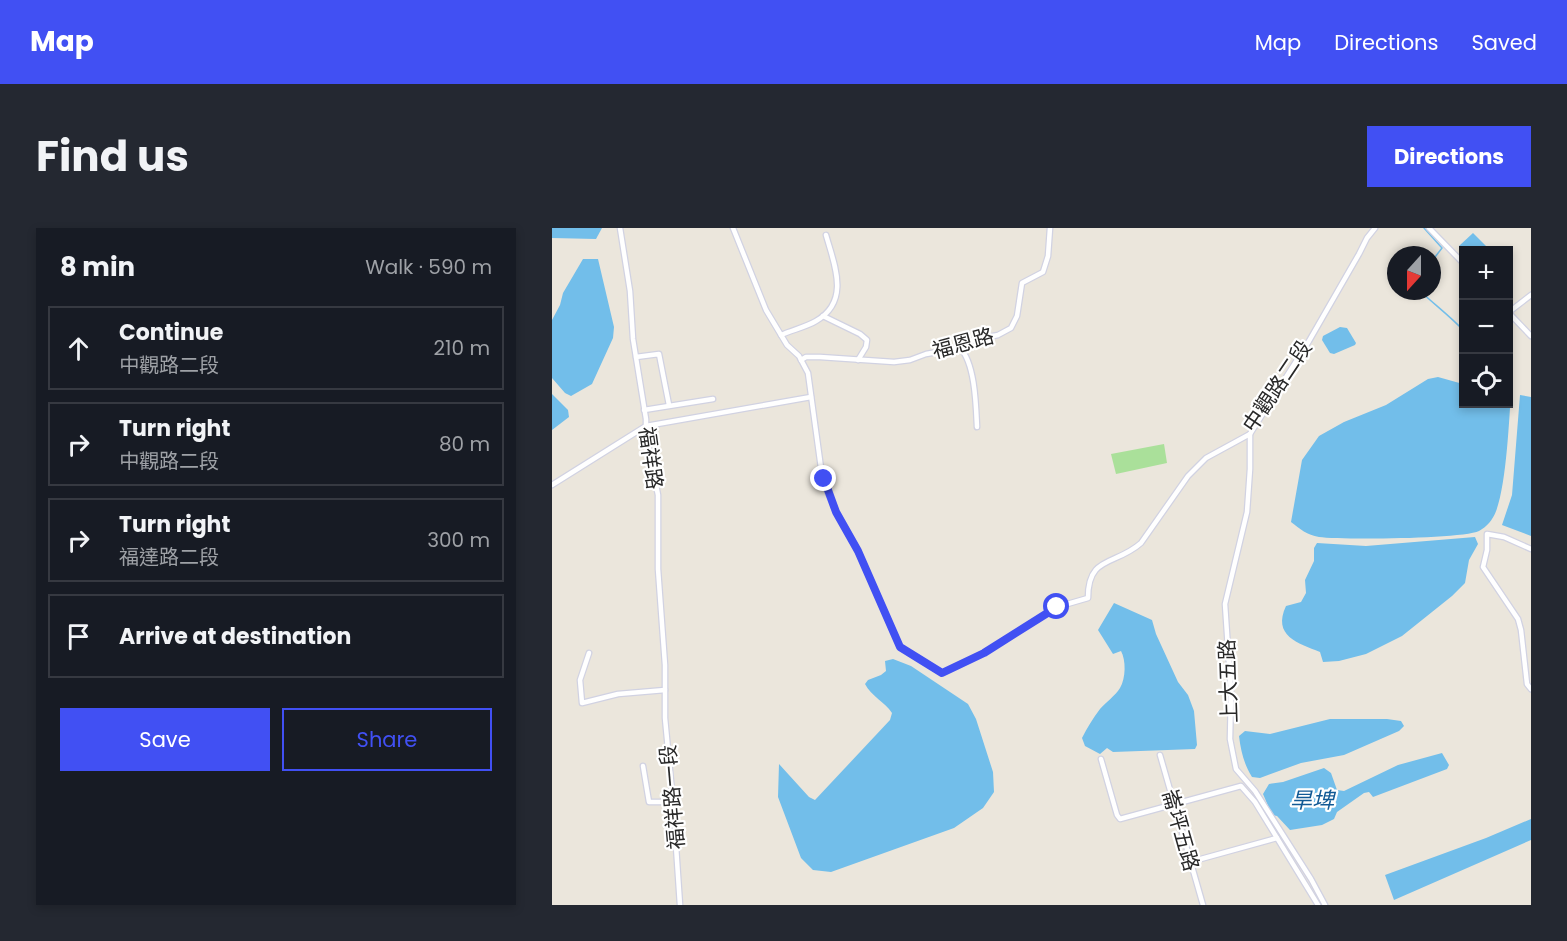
<!DOCTYPE html>
<meta charset="utf-8">
<style>
:root{--surface:#171b24;--page:#242831;--text:#f1f3f6;--muted:#9ea1a6;--line:#363941;--accent:#4150f3}
body{margin:0;font-family:Poppins,"Noto Sans TC",sans-serif;background:var(--page);color:var(--text)}
.controls{position:absolute;right:18px;top:18px;display:grid;overflow:hidden;border-radius:0px;box-shadow:0 3px 9px #0003}
.controls button{width:54px;height:54px;display:grid;place-items:center;padding:0;border:0;border-bottom:2px solid var(--line);background:var(--surface);color:var(--text);font:30px sans-serif}
.compass{position:absolute;left:835px;top:18px;width:54px;height:54px;border-radius:50%;background:var(--surface);box-shadow:0 3px 9px #0003;rotate:201deg}
.stop{position:absolute;width:18px;height:18px;margin:-14px;border:4px solid #4150f3;border-radius:50%;background:#fff}
.stop.end{background:#4150f3;border-color:#fff;box-shadow:0 2px 6px #0008}
.list{margin:0;padding:0;list-style:none}
h2{display:flex;justify-content:space-between;align-items:center;height:78px;margin:0;padding:0 24px;font-size:26px}
h2 small{font-size:20px;font-weight:400;color:var(--muted)}
.list li{display:grid;grid-template-columns:39px 1fr auto;gap:18px;align-items:center;box-sizing:border-box;height:84px;margin:0 12px 12px;padding:0 12px;border:2px solid var(--line);border-radius:0px}
.list b{display:block;font-size:22px;white-space:nowrap}
.list p{margin:0;font-size:20px;white-space:nowrap;color:var(--muted)}
.list em{font-size:20px;font-style:normal;color:var(--muted)}
.actions{display:flex;gap:12px;padding:18px 24px}
.actions a{flex:1;padding:14px 0;border:2px solid var(--accent);border-radius:0px;text-align:center;font-size:21px;color:var(--accent)}
.actions .main{background:var(--accent);color:#fff}
.icon{flex:none;width:33px;height:33px;fill:none;stroke:currentColor;stroke-width:2;stroke-linecap:round;stroke-linejoin:round}
.map{position:relative;flex:none;width:979px;height:677px;overflow:hidden;border-radius:0px}
header{display:flex;align-items:center;gap:36px;box-sizing:border-box;height:84px;padding:0 30px;background:var(--accent);color:#fff}
header strong{font-size:28px}
nav{display:flex;gap:33px;margin-inline-start:auto;font-size:21px}
.intro{display:flex;align-items:center;justify-content:space-between;box-sizing:border-box;height:144px;padding:0 36px}
h1{margin:0;font-size:42px}
.button{padding:15px 27px;border-radius:0px;background:var(--accent);color:#fff;font-size:21px;font-weight:700}
main{display:flex;gap:36px;padding:0 36px}
aside{flex:1;background:var(--surface);border-radius:0px;box-shadow:0 3px 9px #0003}
.map>svg:first-child{display:block}
.green{fill:#aae09a}
.water{fill:#72beea}
.lines{fill:none;stroke-linecap:round;stroke-linejoin:round}
.stream{stroke:#72beea;stroke-width:1.5}
.street-casing{stroke:#d1d2e2;stroke-width:7}
.street{stroke:#fff;stroke-width:4.5}
.route{stroke:#4150f3;stroke-width:8}
.labels{text-anchor:middle;dominant-baseline:central;stroke-width:4.5;stroke-linejoin:round;paint-order:stroke}
.street-label{font-size:21px;fill:#292929;stroke:#fff}
.water-label{font-size:22px;font-style:italic;fill:#125a95;stroke:#fff}
</style>
<header>
<strong>Map</strong>
<nav><a>Map</a><a>Directions</a><a>Saved</a></nav>
</header>
<div class="intro"><h1>Find us</h1><a class="button">Directions</a></div>
<main>
<aside>
<h2>8 min<small>Walk · 590 m</small></h2>
<ul class="list">
<li><svg class="icon" aria-label="ahead" viewBox="0 0 24 24"><path d="M12 20V5M6 11l6-6 6 6"/></svg><div><b>Continue</b><p>中觀路二段</p></div><em>210 m</em></li>
<li><svg class="icon" aria-label="right" viewBox="0 0 24 24"><path d="M7 20v-9h11M14 6l5 5-5 5"/></svg><div><b>Turn right</b><p>中觀路二段</p></div><em>80 m</em></li>
<li><svg class="icon" aria-label="right" viewBox="0 0 24 24"><path d="M7 20v-9h11M14 6l5 5-5 5"/></svg><div><b>Turn right</b><p>福達路二段</p></div><em>300 m</em></li>
<li><svg class="icon" aria-label="arrive" viewBox="0 0 24 24"><path d="M6 21V4h12l-3 4 3 4H6"/></svg><div><b>Arrive at destination</b></div></li>
</ul>
<div class="actions"><a class="main">Save</a><a>Share</a></div>
</aside>
<div class="map">
<svg width="979" height="677" viewBox="0 0 979 677">
<rect width="100%" height="100%" fill="#ebe6dc"/>
<polygon class="green" points="612,216 615,235 564,246 559,226"/>
<g class="water">
<polygon points="0,0 50,0 44,11 0,10"/>
<polygon points="921,5 936,20 933,22 912,22 907,18"/>
<polygon points="31,31 46,31 62,99 61,110 40,156 19,168 13,165 0,150 0,92 8,77 11,65"/>
<polygon points="788,99 795,100 804,115 803,117 782,126 778,125 770,112 771,108"/>
<path d="M886,149l25,7 1,20h45v-17l2,6c-2,27 -5,107 -19,126 -2,4 -9,10 -13,12 -16,8 -139,9 -160,6 -12,-2 -19,-8 -28,-15l11,-62 17,-24 25,-14 42,-17 42,-26z"/>
<polygon points="0,166 16,182 17,189 0,202"/>
<polygon points="968,167 979,169 979,308 950,297 960,267"/>
<path d="M923,309l3,7 -9,16 -4,23 -13,13 -50,40 -36,18 -27,7 -16,1 -3,-10c-22,-9 -48,-16 -34,-46l15,-4 5,-9 -1,-13 9,-19v-13l3,-5 49,3z"/>
<path d="M562,375l38,17 4,14 22,48 10,13 6,16 3,34 -2,4 -82,3 -6,-4 -7,6 -15,-8 -3,-8c5,-10 11,-20 18,-29 6,-7 15,-13 20,-21 6,-10 6,-28 1,-37l-8,3 -15,-24z"/>
<path d="M341,431l18,7 57,38 8,15 17,53 1,20 -11,16 -29,20 -123,44 -18,-2 -12,-12 -23,-61 1,-33 30,33 6,3 75,-80 2,-7c-7,-11 -21,-17 -27,-29l3,-4 13,-5 5,-4 -1,-10z"/>
<path d="M778,491h57l14,2 3,5 -5,5 -55,24 -43,8 -41,15 -8,-1c-8,-13 -11,-25 -13,-41l6,-5 25,3z"/>
<polygon points="890,525 897,537 895,541 821,569 817,564 812,565 785,584 782,591 770,597 738,602 725,588 720,587 711,566 717,556 731,554 772,540 779,545 785,562 792,563 846,537"/>
<polygon points="979,591 979,612 842,672 833,647 934,610"/>
</g>
<g class="lines">
<g class="stream">
<polyline points="872,0 890,20 880,33"/>
<path d="M868,63c15,14 30,25 44,40"/>
</g>
<g class="street-casing">
<g id="street">
<polyline points="68,0 78,63 81,111 94,191 94,207 106,267 106,341 113,437 113,490 121,574 128,677"/>
<path d="M181,0l33,82 21,35 12,11 9,17 13,95 6,23 9,20 22,40 42,96 42,26 42,-20 73,-46 31,-9c0,-43 27,-32 53,-55l47,-67 18,-18 44,-24 59,-93 50,-87 8,-16 8,-10"/>
<polyline points="877,0 912,36"/>
<polyline points="957,84 979,67"/>
<polyline points="957,85 979,108"/>
<polyline points="271,88 308,106 315,112 314,119 306,132"/>
<path d="M229,107c11,-5 25,-8 35,-14 35,-20 18,-57 10,-86"/>
<path d="M408,120c15,15 16,57 17,79"/>
<polyline points="84,129 107,126 117,177"/>
<polyline points="249,132 254,129 268,129 342,134 358,132 374,126 408,120 413,114 446,107 459,100 465,88 470,55 491,44 496,28 498,0"/>
<polyline points="92,182 161,171"/>
<polyline points="698,206 698,241 695,284 673,376 679,465 678,511 684,541 703,563 759,651 773,677"/>
<polyline points="0,257 94,198 259,169"/>
<polyline points="979,321 952,309 935,306 935,322 931,339 966,391 969,402 975,456 979,461"/>
<polyline points="37,425 28,452 30,475 66,466 113,462"/>
<polyline points="608,527 651,677"/>
<polyline points="549,531 565,587 568,591 689,558 703,574 766,677"/>
<polyline points="91,538 97,574 121,574"/>
<polyline points="638,634 725,610"/>
</g>
</g>
<use href="#street" class="street"/>
</g>
<g class="lines">
<polyline class="route" points="272,251 284,284 306,323 348,419 390,445 432,425 505,379"/>
</g>
<g class="labels">
<g class="street-label">
<text transform="translate(411 115) rotate(-15)">福恩路</text>
<text transform="translate(725 158) rotate(-56)">中觀路二段</text>
<text transform="translate(99 230) rotate(82)">福祥路</text>
<text transform="translate(676 453) rotate(-92)">上大五路</text>
<text transform="translate(120 569) rotate(-95)">福祥路一段</text>
<text transform="translate(629 602) rotate(74)">崙坪五路</text>
</g>
<g class="water-label">
<text x="760" y="572">旱埤</text>
</g>
</g>
</svg>
<div class="controls">
<button>+</button>
<button>−</button>
<button><svg class="icon" aria-label="locate" viewBox="0 0 24 24"><circle cx="12" cy="12" r="6"/><path d="M12 2v4M12 18v4M2 12h4M18 12h4"/></svg></button>
</div>
<svg class="compass" viewBox="-18 -18 36 36"><path d="M0-13l5 13h-10z" fill="#e53935"/><path d="M0 13l5-13h-10z" fill="#9ea1a6"/></svg>
<div class="stop" style="left:505px;top:379px"></div>
<div class="stop end" style="left:272px;top:251px"></div>
</div>
</main>
